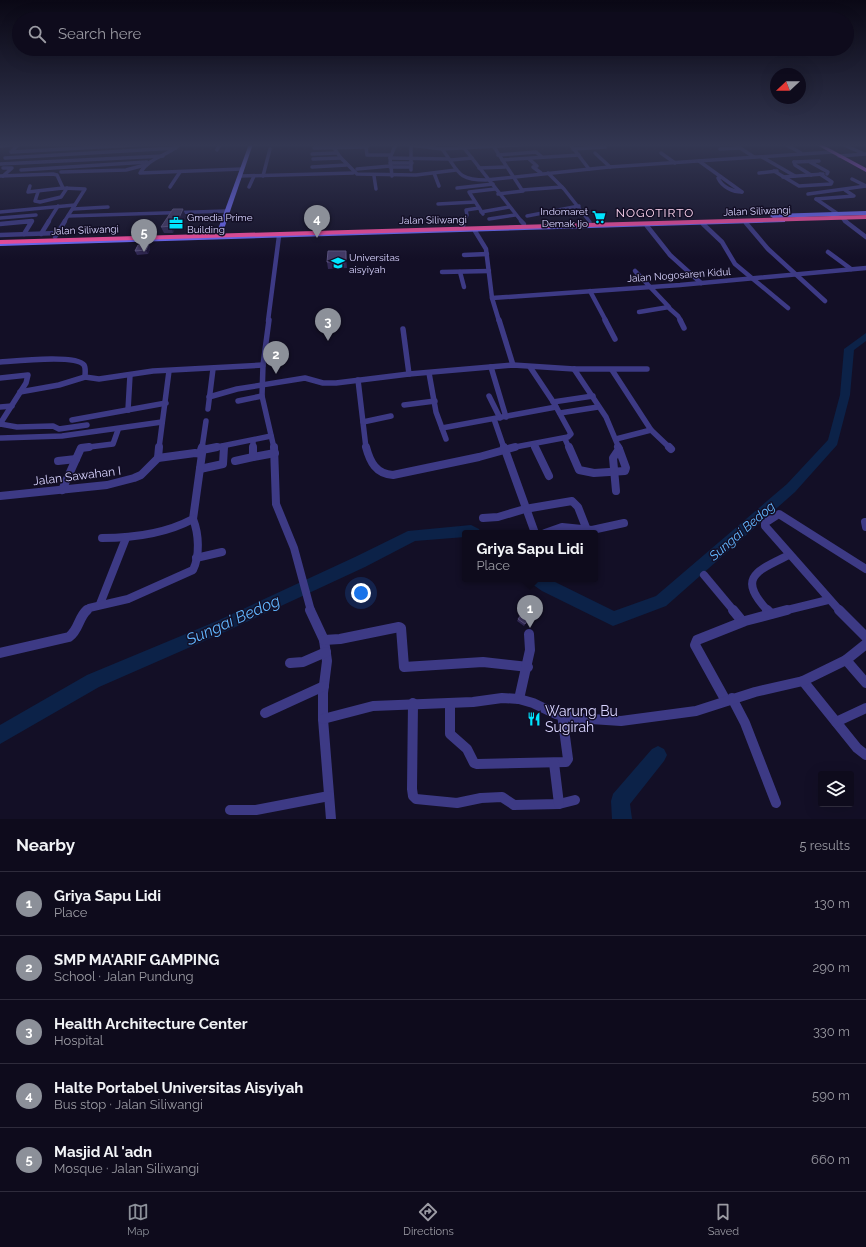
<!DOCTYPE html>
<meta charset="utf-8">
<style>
:root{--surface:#0e0b1c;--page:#171425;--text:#f1f3f6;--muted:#9b9ba3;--line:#2e2b3b;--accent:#8c9099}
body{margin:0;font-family:Raleway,sans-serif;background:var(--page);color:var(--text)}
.controls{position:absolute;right:12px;bottom:12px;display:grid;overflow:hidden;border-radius:4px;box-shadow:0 4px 16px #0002}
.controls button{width:36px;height:36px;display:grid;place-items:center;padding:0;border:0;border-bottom:1px solid var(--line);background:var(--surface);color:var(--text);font:20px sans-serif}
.compass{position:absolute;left:770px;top:68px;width:36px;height:36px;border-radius:50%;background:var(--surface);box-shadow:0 4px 16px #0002;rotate:248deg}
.you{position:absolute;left:361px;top:593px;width:14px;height:14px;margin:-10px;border:3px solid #fff;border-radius:50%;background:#1a73e8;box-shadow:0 0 0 6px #1a73e833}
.badge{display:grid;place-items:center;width:26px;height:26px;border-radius:50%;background:var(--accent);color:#fff;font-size:13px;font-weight:700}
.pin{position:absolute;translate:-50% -33px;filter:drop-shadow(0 1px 2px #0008)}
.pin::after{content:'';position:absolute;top:21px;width:14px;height:12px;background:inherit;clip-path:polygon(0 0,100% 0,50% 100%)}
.popup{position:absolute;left:462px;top:530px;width:136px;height:52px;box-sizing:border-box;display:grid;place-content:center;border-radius:4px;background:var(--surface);filter:drop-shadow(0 1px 3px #0005);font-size:13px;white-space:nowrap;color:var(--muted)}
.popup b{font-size:15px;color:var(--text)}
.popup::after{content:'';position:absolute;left:50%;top:100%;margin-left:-8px;border:8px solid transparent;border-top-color:var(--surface)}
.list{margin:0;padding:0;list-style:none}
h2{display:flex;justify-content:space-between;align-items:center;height:52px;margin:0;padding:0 16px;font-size:17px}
h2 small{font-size:13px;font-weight:400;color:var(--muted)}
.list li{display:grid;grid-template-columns:26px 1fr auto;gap:12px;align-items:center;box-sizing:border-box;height:64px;padding:0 16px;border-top:1px solid var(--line)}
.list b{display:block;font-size:15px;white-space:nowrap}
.list p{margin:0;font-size:13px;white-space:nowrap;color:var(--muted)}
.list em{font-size:13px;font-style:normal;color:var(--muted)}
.icon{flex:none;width:22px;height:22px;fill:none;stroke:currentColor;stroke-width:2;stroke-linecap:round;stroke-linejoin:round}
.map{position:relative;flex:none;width:866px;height:819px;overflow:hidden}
.search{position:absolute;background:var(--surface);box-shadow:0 4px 16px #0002;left:12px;right:12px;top:12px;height:44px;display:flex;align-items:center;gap:10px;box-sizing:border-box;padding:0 14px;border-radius:22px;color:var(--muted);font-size:15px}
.sheet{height:372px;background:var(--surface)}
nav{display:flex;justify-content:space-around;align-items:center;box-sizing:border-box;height:56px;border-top:1px solid var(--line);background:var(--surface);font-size:11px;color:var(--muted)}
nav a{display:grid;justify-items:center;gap:2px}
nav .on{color:var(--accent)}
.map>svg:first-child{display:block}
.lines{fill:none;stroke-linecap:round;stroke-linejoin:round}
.river{fill:#0c2248;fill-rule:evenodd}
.street-far4{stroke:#3d3a85;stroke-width:3.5}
.street-far3{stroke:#3d3a85;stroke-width:4.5}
.street-far2{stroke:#3d3a85;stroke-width:5.5}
.street-far1{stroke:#3d3a85;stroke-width:8}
.street{stroke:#3d3a85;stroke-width:10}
.secondary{fill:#6f6bff;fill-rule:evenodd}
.primary{fill:#c25bff;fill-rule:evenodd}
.highway{fill:#ff4fa3;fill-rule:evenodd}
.wall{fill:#312854}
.shaded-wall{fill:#1d163a}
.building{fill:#433a66;stroke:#5a527e}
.labels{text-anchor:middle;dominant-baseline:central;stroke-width:3;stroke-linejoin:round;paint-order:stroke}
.far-poi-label{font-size:10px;fill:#d9d4ff;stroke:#130f26;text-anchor:start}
.far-street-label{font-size:10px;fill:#d9d4ff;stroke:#130f26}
.far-quarter-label{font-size:12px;letter-spacing:1px;fill:#ffd6f0;stroke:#130f26}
.street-label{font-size:12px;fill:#d9d4ff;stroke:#130f26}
.water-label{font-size:13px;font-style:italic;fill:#62b6ff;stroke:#130f26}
.near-poi-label{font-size:14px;fill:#d9d4ff;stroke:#130f26;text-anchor:start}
.near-water-label{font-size:16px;font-style:italic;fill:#62b6ff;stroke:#130f26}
</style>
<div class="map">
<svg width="866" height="819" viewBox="0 0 866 819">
<rect width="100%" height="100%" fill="#130f26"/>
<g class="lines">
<g class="river">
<polygon points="866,333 866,341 854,350 850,395 837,445 795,492 666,606 613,626 542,591 532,584 530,579 549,579 614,611 656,596 787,484 828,440 840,395 844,349"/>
<polygon points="471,525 479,529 481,533 465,533 465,537 415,541 365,567 227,631 99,687 0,744 0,725 87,675 217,621 355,557 408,531"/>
<polygon points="658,746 664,749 667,755 664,761 630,804 632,819 612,819 611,801 613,794 652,749"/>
</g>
<g class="street-far4">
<path d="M180,144c-12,12 -31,13 -40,29l102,-4"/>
<polyline points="331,144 341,158 357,174 416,175 456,170"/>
<polyline points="377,144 385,144"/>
<polyline points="403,144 442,149 535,144"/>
<polyline points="492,144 522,190 562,187"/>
<polyline points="570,144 589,169"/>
<polyline points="734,144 754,157"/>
<polyline points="785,144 801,153"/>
<polyline points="842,144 862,153"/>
<polyline points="411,145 411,170"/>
<polyline points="0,146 20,144"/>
<polyline points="366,147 367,155 391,155"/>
<polyline points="314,148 366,147 370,144"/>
<polyline points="464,148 522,222"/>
<path d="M442,149c17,22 14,31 44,31l123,-13 223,-15"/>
<polyline points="573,149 605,147"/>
<polyline points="720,149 739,148"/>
<polyline points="217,150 220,144"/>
<polyline points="11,152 19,144"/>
<polyline points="12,152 151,144"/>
<polyline points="595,153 610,167"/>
<polyline points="661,153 675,163"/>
<polyline points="312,154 336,153"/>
<polyline points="498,155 536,152 542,157"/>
<polyline points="839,156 866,154"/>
<polyline points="762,157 795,176"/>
<polyline points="5,158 176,148"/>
<polyline points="390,158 449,159"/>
<polyline points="313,159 341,158"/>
<polyline points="529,159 537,166 533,167 541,173"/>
<polyline points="451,160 472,158"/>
<polyline points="502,160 579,155"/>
<polyline points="699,161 742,192"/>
<polyline points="794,162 819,161"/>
<polyline points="794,162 795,165 811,175"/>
<polyline points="810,162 828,172 827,174"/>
<polyline points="390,163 412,163"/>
<polyline points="0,164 163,156"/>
<polyline points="312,167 346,165"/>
<polyline points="390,167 409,167"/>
<polyline points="3,168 12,168 3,176"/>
<polyline points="479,168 505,167"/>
<polyline points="357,169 390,166"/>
<polyline points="21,170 147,162"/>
<polyline points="774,171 799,186 831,184 832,182 820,174"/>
<polyline points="61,172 126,170 145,165"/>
<polyline points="434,173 439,186"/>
<polyline points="548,173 564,189 590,222"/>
<polyline points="759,173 777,171"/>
<polyline points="0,176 53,174 57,175 63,188 85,189 64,222"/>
<polyline points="240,176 353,173"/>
<polyline points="263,176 270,149"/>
<polyline points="374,176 376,189"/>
<polyline points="392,176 390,158 396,144"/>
<path d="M721,177l-3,1c4,9 15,14 24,14"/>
<polyline points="783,177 823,174"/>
<polyline points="852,179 866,186"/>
<polyline points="30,186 28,192 63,188"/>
<polyline points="170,187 180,172"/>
<polyline points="249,187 254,176"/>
<polyline points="457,188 493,184"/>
<polyline points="38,192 35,201 40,202 61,197 67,188"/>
<polyline points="498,194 523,191"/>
<polyline points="808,194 866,186"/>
<polyline points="816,199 854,196 845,190"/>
<polyline points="816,199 838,214"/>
<polyline points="438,204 475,202"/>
<polyline points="73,209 108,207"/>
<polyline points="0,212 75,205"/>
<polyline points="481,212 509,207"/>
<polyline points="483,214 469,192 495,189"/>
<polyline points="68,216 227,211"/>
<polyline points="527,216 579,206"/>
<polyline points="0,218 36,215"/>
<polyline points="489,219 515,215"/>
<polyline points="843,219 847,222"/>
<polyline points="22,222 31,222"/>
<polyline points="48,222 58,206"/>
<polyline points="464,222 467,215 466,210 479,208"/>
</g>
<g class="street-far3">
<polyline points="521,221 524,224"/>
<polyline points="845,221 866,237"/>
<polyline points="746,223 768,249 825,301"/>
<polyline points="0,224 32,221 24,234"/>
<polyline points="703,224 722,242 735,264 788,308"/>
<polyline points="463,226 464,221"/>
<polyline points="647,226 670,255 701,283"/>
<polyline points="475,231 486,249 492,298 499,321"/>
<polyline points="41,234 49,221"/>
<polyline points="0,235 58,233"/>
<polyline points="55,237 65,221"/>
<polyline points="828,252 851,269"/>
<polyline points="464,255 487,254"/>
<polyline points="635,271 669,307 639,312"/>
<polyline points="442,272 489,271"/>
<polyline points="460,272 464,287"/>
<polyline points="590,291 606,321"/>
<polyline points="492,298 680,285 866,268"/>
<polyline points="669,308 678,316 681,321"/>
<polyline points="268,321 279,236"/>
</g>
<g class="street-far2">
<polyline points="269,320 263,365 262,396 274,448"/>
<polyline points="499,320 513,365"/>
<polyline points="605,320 615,339"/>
<polyline points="680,320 684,328"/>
<polyline points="403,329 409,374"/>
<path d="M0,362c14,-1 77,-8 84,3 2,3 1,8 1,12l14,2 54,-8 110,-6"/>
<polyline points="491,367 506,417"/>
<polyline points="574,369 606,417 619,448"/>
<polyline points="612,370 651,430 616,439"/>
<polyline points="429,373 436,412 446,439"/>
<polyline points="0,378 28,375 26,383 0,424"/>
<polyline points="358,380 366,448"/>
<polyline points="20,392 59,385 85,377"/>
<polyline points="489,396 500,418"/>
<polyline points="209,397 237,389 305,378 323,383 336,383 409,374 513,365 574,369 647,369"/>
<polyline points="238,401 262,396"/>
<polyline points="553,402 593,396"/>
<polyline points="404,405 435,401"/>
<polyline points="0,407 12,406"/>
<polyline points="208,409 213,369"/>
<polyline points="128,410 130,375"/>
<polyline points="560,413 598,407"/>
<polyline points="494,419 504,448"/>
<polyline points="72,420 166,403"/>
<polyline points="363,422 391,416"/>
<polyline points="0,424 17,427 53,426 59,429 87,425"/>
<polyline points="442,428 556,407"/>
<polyline points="651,430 670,448"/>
<polyline points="1,438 62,436 162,422"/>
<polyline points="565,439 569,448"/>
<polyline points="253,441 253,448"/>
<polyline points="534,444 536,448"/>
<polyline points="81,448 113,444 118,430"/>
<polyline points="159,448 169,371"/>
<polyline points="202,448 206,421"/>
<polyline points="212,448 271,436"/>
<polyline points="510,448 568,437 571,434 554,403 530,367"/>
</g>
<g class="street-far1">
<polyline points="274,447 276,504 294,548 311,611"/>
<path d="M366,447c4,15 10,27 27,28l86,-18 36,-10"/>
<polyline points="504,447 535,533"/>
<polyline points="535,447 549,476"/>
<polyline points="569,447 579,470 594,473 625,471 626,468 619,449"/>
<polyline points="669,447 671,449"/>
<polyline points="202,450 217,447"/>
<polyline points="200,453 202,447"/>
<polyline points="253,457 275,453"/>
<polyline points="58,461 76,459"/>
<polyline points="235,461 253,457 253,447"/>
<polyline points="200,469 223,464 224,447"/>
<polyline points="62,490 81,448 89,447"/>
<polyline points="616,491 613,458 619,449 618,447"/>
<polyline points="0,496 107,485 134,478 141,475 158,458 159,447"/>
<polyline points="483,518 498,517 525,509 572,501 578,507 587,530"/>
<polyline points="865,522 866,527"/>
<polyline points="545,533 562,527 592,530 624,523"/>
<path d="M102,538c31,0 63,-4 91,-19l9,-65 -7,-1 -37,5"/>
<polyline points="196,558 222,552"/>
<polyline points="704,575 734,611"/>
<polyline points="100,604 126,538"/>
<path d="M86,611l3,-3 39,-9 65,-29c7,-14 6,-36 0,-51"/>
<path d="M768,611c-32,-34 -11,-40 21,-56"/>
<polyline points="783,611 828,600"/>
<polyline points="840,611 765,526 765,523 779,514 866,569"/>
</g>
<g class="street">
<polyline points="310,610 324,640 327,661 323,693 323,719 331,819"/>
<polyline points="733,610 742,621"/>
<polyline points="767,610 771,614"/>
<polyline points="839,610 866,637"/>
<polyline points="324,640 340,639 399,627 401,628 404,667 483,662 528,667"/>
<path d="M0,653l69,-16c10,-7 9,-19 18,-27"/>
<polyline points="846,660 866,683"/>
<polyline points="290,663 303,662 326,652"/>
<polyline points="803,681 857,748 866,755"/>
<polyline points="732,698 745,723 776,803"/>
<polyline points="519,699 530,650 529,634"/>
<polyline points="726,701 695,645 697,640 745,621 787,610"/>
<polyline points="413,703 412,789 413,796 416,799 457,803 481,798 502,797 514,805 559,804 575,800"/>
<polyline points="450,703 450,734 467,749 474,763 477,764 566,762 568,759 562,714"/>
<polyline points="265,713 324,686"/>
<polyline points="323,719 373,706 473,702 502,698 519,699 533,703 556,714 576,718 621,721 696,711 755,692 803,681 846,660 866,644"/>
<polyline points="836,722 866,708"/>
<polyline points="554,763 559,804"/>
<polyline points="230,810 256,810 329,796"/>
</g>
<g class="secondary">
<polygon points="249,144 253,144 223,232 218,233 217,232"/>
<polygon points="866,211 866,215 773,218 770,216 773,214"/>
<polygon points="783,219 785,220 785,222 0,246 0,242"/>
</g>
<polygon class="primary" points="815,144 821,144 866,168 866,172"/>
<polygon class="highway" points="866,215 866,219 0,244 0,240"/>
</g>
<g class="wall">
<polygon points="186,216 181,224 182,227 175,228 173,233 164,233 161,227"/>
<polygon points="149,244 150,249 148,254 137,255 135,251"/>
<polygon points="347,257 347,268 328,269 327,262"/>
<polygon points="518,619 528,620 524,626 517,621"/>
</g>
<g class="shaded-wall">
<polygon points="183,209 186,216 181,224 182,227 175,228 173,233 171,226 173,222 179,218"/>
<polygon points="149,244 150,249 148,254 146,250"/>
<polygon points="346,251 347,257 347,268 346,261"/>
</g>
<g class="building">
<polygon points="173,209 183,209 179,218 180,220 173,222 171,226 161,227"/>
<polygon points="149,244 146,250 135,251 138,245"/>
<polygon points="328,251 346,251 346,261 327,262"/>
<polygon points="521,615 528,620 525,624 518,619"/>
</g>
<linearGradient id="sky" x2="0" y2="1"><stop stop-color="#0a0815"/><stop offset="0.56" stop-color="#333752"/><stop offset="1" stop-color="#333752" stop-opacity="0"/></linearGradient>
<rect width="866" height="259" fill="url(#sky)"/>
<defs>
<g id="supermarket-bare" transform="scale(1.08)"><path d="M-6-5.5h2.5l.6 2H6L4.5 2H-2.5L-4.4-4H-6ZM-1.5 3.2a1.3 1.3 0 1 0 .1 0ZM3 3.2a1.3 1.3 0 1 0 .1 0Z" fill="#00e5ff" stroke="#130f26" stroke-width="2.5" paint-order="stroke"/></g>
<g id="office-bare" transform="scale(1.08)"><path d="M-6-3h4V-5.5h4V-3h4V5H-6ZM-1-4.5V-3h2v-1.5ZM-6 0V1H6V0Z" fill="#00e5ff" stroke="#130f26" stroke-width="2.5" paint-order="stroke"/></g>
<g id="university-bare" transform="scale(1.08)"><path d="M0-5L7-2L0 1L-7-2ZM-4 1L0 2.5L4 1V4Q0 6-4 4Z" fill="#00e5ff" stroke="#130f26" stroke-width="2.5" paint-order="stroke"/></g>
<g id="restaurant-bare" transform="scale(1.08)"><path d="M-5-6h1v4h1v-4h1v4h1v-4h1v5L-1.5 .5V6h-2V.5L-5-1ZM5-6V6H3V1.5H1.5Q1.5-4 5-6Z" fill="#00e5ff" stroke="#130f26" stroke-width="2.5" paint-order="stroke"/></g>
</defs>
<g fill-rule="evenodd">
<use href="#supermarket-bare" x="599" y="217"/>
<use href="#office-bare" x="176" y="223"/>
<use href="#university-bare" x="338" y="263"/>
<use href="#restaurant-bare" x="534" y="719"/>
</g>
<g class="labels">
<g class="far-poi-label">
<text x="588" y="211" text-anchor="end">Indomaret<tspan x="588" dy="12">Demak Ijo</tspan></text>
<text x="187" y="217">Gmedia Prime<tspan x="187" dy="12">Building</tspan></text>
<text x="349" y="257">Universitas<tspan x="349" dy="12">aisyiyah</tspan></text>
</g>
<g class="far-street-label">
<text transform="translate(757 211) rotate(-2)">Jalan Siliwangi</text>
<text transform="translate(433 220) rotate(-1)">Jalan Siliwangi</text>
<text transform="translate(85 230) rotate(-2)">Jalan Siliwangi</text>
<text transform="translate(679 275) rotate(-4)">Jalan Nogosaren Kidul</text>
</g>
<g class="far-quarter-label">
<text x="655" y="213">NOGOTIRTO</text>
</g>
<g class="street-label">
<text transform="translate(77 476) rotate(-7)">Jalan Sawahan I</text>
</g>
<g class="water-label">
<text transform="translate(742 531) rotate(-41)">Sungai Bedog</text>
</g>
<g class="near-poi-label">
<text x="545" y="711">Warung Bu<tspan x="545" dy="16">Sugirah</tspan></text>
</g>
<g class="near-water-label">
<text transform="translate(233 620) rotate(-24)">Sungai Bedog</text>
</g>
</g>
</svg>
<div class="controls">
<button><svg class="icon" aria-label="layers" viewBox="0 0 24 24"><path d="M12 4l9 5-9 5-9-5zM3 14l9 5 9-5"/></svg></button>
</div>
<svg class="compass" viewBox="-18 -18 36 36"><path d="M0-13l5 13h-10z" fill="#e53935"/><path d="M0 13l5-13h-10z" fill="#9b9ba3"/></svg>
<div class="you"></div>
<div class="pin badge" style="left:530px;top:628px">1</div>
<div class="popup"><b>Griya Sapu Lidi</b>Place</div>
<div class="pin badge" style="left:276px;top:374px">2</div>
<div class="pin badge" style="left:328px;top:341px">3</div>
<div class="pin badge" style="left:317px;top:238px">4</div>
<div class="pin badge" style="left:144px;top:252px">5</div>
<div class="search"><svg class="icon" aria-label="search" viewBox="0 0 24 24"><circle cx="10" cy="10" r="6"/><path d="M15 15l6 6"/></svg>Search here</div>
</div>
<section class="sheet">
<h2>Nearby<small>5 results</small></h2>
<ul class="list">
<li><span class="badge">1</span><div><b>Griya Sapu Lidi</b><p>Place</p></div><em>130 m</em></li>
<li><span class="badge">2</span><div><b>SMP MA'ARIF GAMPING</b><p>School · Jalan Pundung</p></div><em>290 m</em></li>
<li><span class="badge">3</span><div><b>Health Architecture Center</b><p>Hospital</p></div><em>330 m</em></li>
<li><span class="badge">4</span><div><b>Halte Portabel Universitas Aisyiyah</b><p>Bus stop · Jalan Siliwangi</p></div><em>590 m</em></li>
<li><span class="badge">5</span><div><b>Masjid Al 'adn</b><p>Mosque · Jalan Siliwangi</p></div><em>660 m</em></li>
</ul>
</section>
<nav>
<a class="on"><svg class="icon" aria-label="map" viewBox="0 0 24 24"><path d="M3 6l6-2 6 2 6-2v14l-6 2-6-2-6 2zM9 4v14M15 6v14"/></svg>Map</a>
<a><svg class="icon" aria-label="directions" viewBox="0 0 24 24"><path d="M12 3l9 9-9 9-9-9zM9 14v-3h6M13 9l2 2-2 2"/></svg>Directions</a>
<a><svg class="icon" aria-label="saved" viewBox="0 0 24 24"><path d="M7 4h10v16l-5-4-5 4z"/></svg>Saved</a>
</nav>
